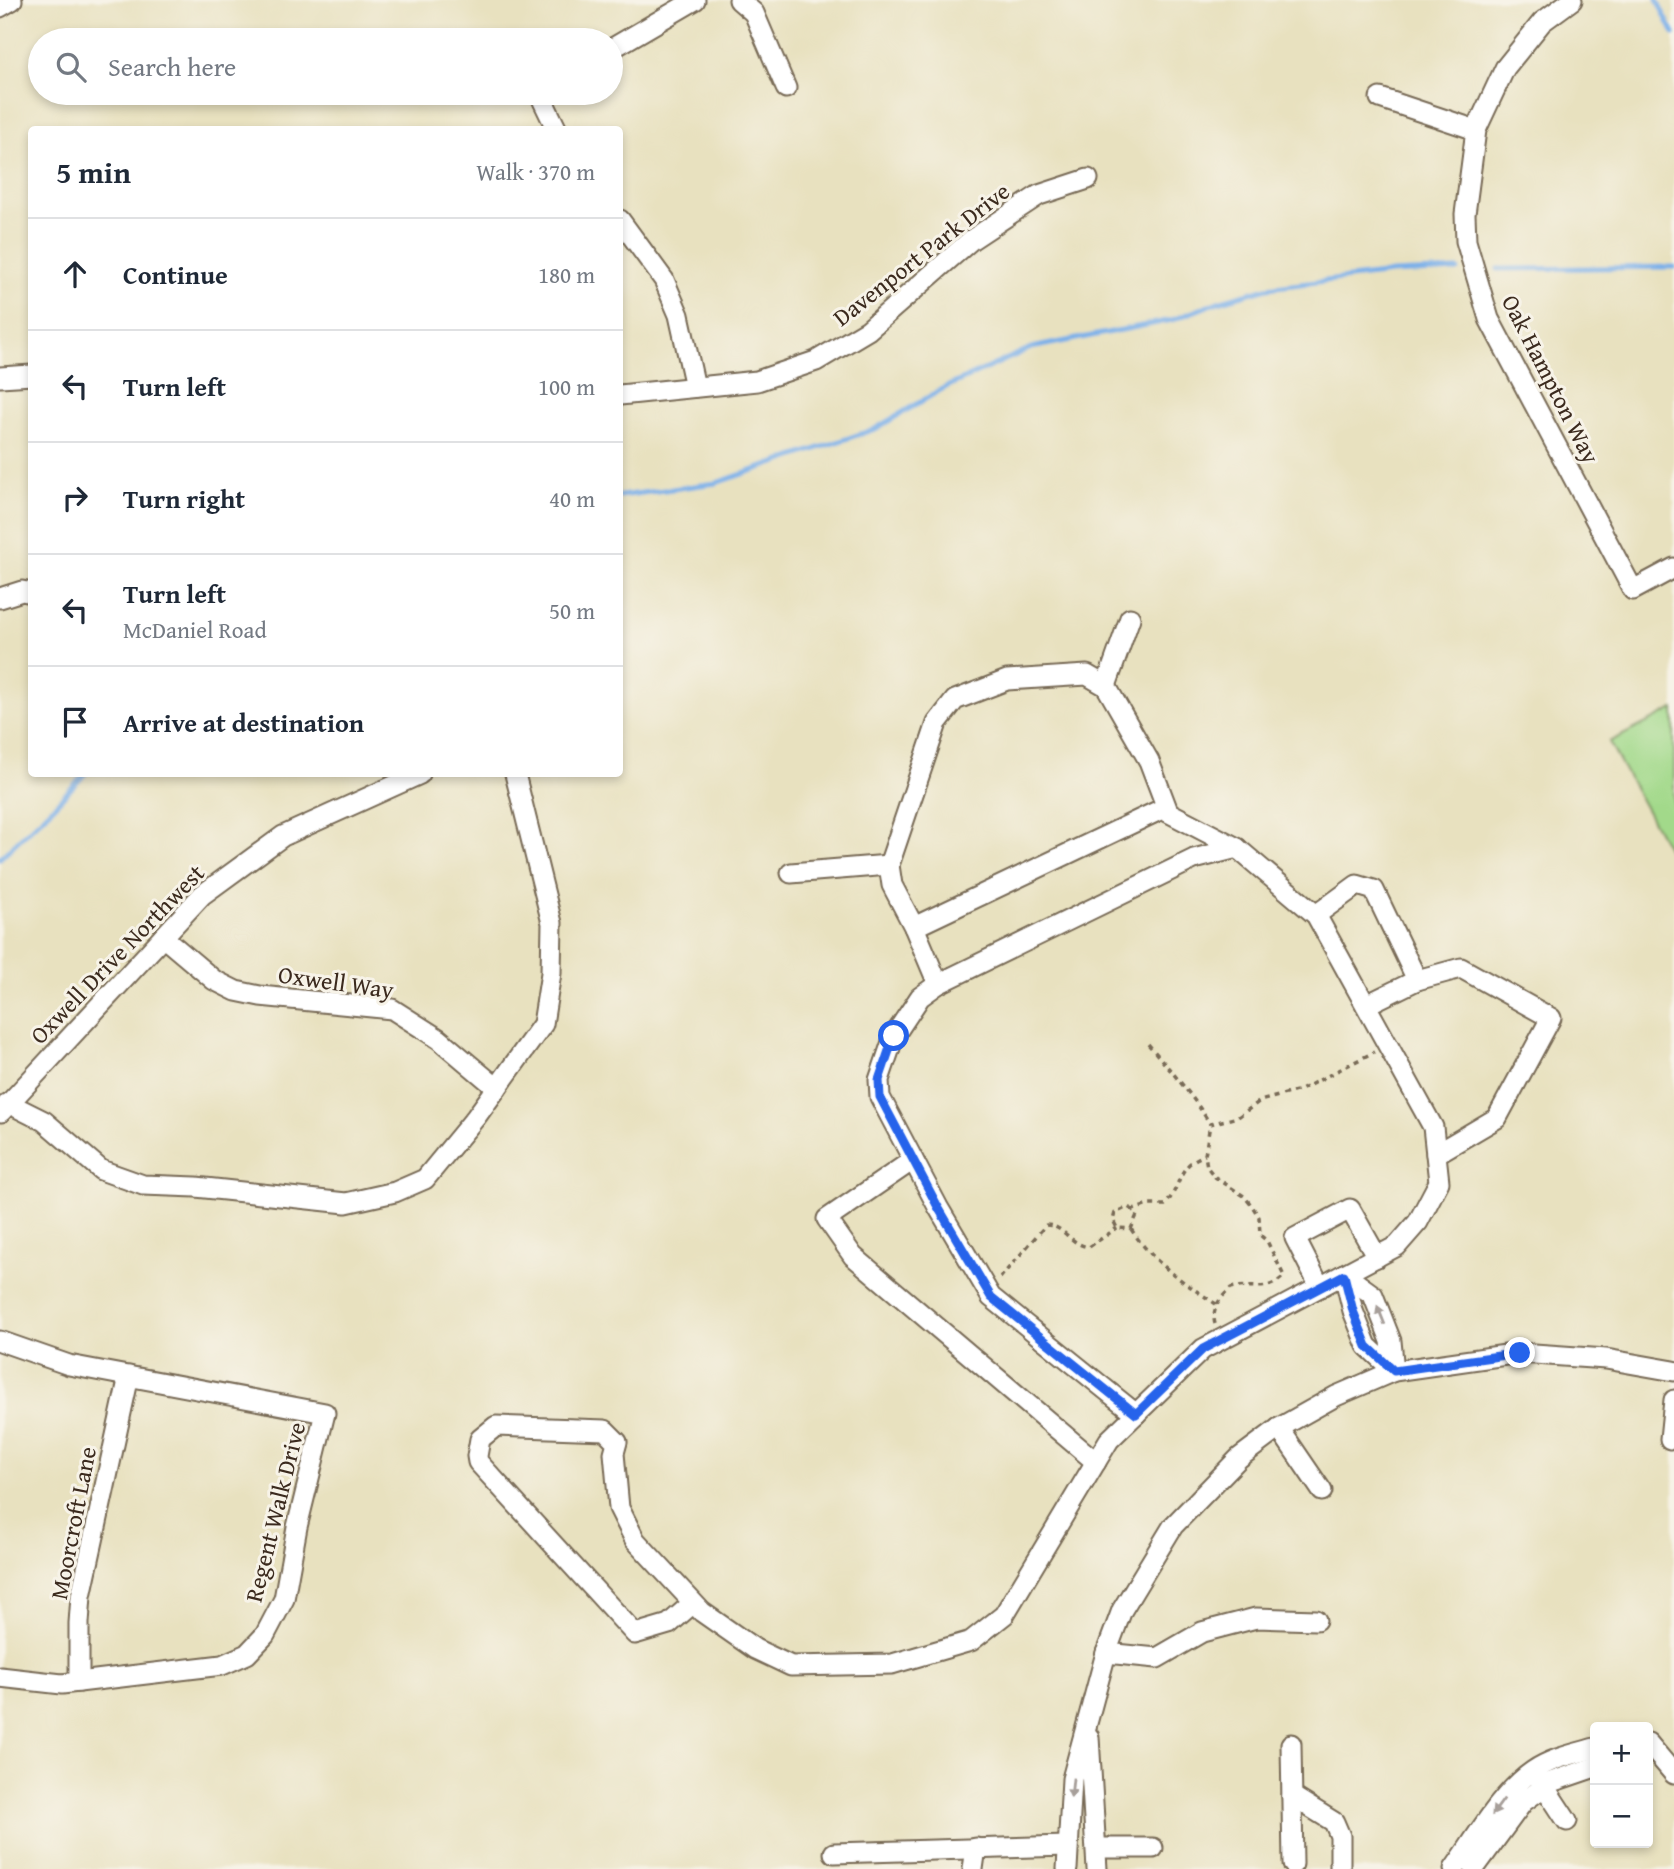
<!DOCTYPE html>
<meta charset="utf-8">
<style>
:root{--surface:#fff;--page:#f6f6f7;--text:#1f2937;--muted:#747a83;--line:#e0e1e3}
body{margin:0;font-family:"Gentium Book Plus",serif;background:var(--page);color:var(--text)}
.controls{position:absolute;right:21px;bottom:21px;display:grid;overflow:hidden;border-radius:7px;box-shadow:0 4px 10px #0003}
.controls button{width:63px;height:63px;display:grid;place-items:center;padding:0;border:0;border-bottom:2px solid var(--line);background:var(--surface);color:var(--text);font:35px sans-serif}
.stop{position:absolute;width:21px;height:21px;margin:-16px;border:5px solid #2563eb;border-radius:50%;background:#fff}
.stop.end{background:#2563eb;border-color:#fff;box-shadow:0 2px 7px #0008}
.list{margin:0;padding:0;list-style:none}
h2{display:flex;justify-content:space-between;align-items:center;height:91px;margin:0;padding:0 28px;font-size:30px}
h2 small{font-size:23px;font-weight:400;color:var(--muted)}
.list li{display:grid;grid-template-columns:46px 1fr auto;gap:21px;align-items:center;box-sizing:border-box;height:112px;padding:0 28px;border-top:2px solid var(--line)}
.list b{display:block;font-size:26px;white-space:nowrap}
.list p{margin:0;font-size:23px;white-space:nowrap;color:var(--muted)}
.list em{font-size:23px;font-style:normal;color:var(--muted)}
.icon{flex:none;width:38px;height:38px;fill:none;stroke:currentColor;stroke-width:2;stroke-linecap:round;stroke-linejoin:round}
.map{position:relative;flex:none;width:1674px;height:1869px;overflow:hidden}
.search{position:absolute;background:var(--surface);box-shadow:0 4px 10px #0003;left:28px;top:28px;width:595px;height:77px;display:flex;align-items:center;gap:18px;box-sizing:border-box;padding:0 24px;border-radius:38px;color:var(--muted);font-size:26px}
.panel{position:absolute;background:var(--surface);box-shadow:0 4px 10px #0003;left:28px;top:126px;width:595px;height:651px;border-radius:7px}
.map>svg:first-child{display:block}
.green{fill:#a2d98a;stroke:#6e8254;stroke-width:2}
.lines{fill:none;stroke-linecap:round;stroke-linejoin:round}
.stream{stroke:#7cb0e9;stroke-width:5}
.minor-casing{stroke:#786a56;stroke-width:23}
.path{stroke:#786a56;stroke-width:3.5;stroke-dasharray:5 5;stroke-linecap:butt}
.minor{stroke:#fff;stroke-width:19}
.oneway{fill:#a79f9a}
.route{stroke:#2563eb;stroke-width:9}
.labels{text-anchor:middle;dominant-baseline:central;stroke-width:6;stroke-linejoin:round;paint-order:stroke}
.street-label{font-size:24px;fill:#3b2a1e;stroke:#f7f3e8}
</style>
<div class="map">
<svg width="1674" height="1869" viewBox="0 0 1674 1869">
<rect width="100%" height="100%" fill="#f7f3e8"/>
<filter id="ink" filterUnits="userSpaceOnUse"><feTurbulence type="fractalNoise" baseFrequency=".0143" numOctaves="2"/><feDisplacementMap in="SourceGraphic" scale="14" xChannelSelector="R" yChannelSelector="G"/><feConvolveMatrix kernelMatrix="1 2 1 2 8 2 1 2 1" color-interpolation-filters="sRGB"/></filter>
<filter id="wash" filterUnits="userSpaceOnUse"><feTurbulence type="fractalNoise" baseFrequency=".00686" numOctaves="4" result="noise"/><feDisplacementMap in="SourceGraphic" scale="28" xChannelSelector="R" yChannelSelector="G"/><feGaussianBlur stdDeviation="1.57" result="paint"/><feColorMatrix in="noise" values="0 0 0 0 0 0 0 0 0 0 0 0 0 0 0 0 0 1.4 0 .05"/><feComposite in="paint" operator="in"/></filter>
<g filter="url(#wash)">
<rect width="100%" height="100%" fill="#e8e1bf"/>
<polygon class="green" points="1674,709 1674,860 1609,742"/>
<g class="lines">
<g class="stream">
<polyline points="1657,0 1674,34"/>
<polyline points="1498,269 1674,267"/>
<polyline points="620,496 716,483 875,429 942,389 1031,348 1172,320 1218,302 1267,288 1391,273 1458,270"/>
<polyline points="0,858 49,811 85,774"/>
</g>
</g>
</g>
<g filter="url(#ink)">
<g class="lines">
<g class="minor-casing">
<g id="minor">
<polyline points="739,0 754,13 786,88"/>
<polyline points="1572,0 1542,22 1505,68 1476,130 1465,214 1466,241 1489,319 1633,590 1674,568"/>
<polyline points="0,7 12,0"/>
<polyline points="611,49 695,0"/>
<polyline points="549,93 543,101 557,130"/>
<polyline points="1380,98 1476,130"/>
<polyline points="620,220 664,280 679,315 695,387"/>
<polyline points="0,377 32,375"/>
<polyline points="620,395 757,381 816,361 868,330 971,240 1039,195 1088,179"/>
<polyline points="0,598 22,591 32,593"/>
<polyline points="1106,686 1130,618"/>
<polyline points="791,873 889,865"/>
<polyline points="1316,915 1357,885 1374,890 1417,980 1366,1005"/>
<polyline points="914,927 938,984"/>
<polyline points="163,937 214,980 236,991 260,996 392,1009 439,1039 497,1088"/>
<polyline points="1417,980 1461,968 1551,1018 1497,1118 1436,1154"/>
<polyline points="8,1103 44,1121 101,1170 143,1185 196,1187 346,1203 395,1192 425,1179 476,1117 543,1024 551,973 552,923 515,774"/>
<polyline points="1,1112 202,895 283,836 420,774"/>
<polyline points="913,1160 827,1219 853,1256 1096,1462"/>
<polyline points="1344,1274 1373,1295 1391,1341 1394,1371"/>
<polyline points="1344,1274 1353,1311 1367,1346 1394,1371"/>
<polyline points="1320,1287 1295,1238 1350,1209 1377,1257"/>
<polyline points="0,1341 69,1365 325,1413 297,1527 284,1599 265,1635 247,1654 222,1665 62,1684 0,1677"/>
<polyline points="1136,1414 991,1297 938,1207 880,1097 879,1080 894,1036 920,997 938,984 1194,859 1237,848"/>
<polyline points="1279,1428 1322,1491"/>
<polyline points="1670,1439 1674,1400"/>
<polyline points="693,1603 669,1624 635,1634 478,1462 477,1456 480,1439 496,1426 605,1430 617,1442 614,1453 619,1508 635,1540 702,1612 755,1649 791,1666 892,1664 971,1641 1004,1615 1109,1440 1203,1349 1397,1246 1418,1222 1439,1182 1433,1127 1316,915 1237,848 1162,809 914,927 892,885 889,865 937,723 955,700 1007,680 1087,675 1106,686 1149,761 1168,811"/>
<polyline points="1106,1653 1157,1658 1202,1632 1256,1618 1316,1620"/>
<polyline points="79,1682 79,1623 81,1596 129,1376"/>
<polyline points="1089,1737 1097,1869"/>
<polyline points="1648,1743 1674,1774"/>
<polyline points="1291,1744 1293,1864"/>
<polyline points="1538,1777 1567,1821"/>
<polyline points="1292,1796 1334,1822 1340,1836 1340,1869"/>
<polyline points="1097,1848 1153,1848"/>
<polyline points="834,1853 1067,1846"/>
<polyline points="973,1869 976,1848"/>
<polyline points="1067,1869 1072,1779 1106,1653 1122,1610 1173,1526 1239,1458 1279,1428 1336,1396 1394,1371 1520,1353 1606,1359 1674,1371"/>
<path d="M1454,1869c22,-31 48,-77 79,-98 19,-13 41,-17 62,-23"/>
<polyline points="1474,1869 1523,1802 1551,1782 1595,1767"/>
</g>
</g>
<g class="path">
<path d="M1148,1044c23,27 44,50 62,80"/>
<path d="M1133,1210l-5,-3 -13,6 -2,7 4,8 14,1 6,-14 -4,-5 15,-5h17c18,-20 10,-39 40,-50"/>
<path d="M1131,1229c22,34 52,53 85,75"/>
<path d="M1000,1278l46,-53c18,0 24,20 43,22l28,-19"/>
<path d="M1215,1324c-4,-15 5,-26 16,-36 21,-5 35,6 53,-12l-17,-35 -7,-6 -1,-18 -7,-11 -8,-10 -29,-19 -8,-10 -2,-12 5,-31 28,-7 22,-16 40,-11 74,-38"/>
</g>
<use href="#minor" class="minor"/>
</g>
<defs><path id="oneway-solid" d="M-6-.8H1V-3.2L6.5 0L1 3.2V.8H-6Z" transform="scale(1.75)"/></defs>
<g class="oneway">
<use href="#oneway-solid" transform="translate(1381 1315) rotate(-112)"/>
<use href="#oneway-solid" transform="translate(1072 1788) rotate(96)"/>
<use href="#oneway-solid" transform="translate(1498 1807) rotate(126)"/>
</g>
</g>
<g class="lines" filter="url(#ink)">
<polyline class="route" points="894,1036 879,1080 880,1097 938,1207 991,1297 1136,1414 1203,1349 1344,1275 1353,1311 1367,1346 1394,1371 1520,1353"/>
</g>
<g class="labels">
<g class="street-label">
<text transform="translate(921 254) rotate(-38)">Davenport Park Drive</text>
<text transform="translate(1551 379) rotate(63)">Oak Hampton Way</text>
<text transform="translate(117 954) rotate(-46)">Oxwell Drive Northwest</text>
<text transform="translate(336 982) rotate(8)">Oxwell Way</text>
<text transform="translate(275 1512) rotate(-76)">Regent Walk Drive</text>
<text transform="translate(73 1523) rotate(-79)">Moorcroft Lane</text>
</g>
</g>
</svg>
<div class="controls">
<button>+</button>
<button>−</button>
</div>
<div class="stop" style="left:894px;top:1036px"></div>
<div class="stop end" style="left:1520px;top:1353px"></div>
<div class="search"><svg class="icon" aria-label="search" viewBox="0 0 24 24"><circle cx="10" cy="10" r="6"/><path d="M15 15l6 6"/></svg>Search here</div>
<section class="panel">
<h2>5 min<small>Walk · 370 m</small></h2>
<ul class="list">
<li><svg class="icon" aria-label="ahead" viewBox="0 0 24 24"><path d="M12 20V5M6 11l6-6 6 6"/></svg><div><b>Continue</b></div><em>180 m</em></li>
<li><svg class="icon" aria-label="left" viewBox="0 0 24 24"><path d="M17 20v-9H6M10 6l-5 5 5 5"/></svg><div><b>Turn left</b></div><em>100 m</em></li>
<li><svg class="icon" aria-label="right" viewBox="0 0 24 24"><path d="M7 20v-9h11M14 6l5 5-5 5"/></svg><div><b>Turn right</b></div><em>40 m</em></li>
<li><svg class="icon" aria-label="left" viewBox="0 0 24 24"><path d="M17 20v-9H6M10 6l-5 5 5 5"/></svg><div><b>Turn left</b><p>McDaniel Road</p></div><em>50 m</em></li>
<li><svg class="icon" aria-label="arrive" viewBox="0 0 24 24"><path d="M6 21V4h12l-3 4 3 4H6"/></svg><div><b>Arrive at destination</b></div></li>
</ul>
</section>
</div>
